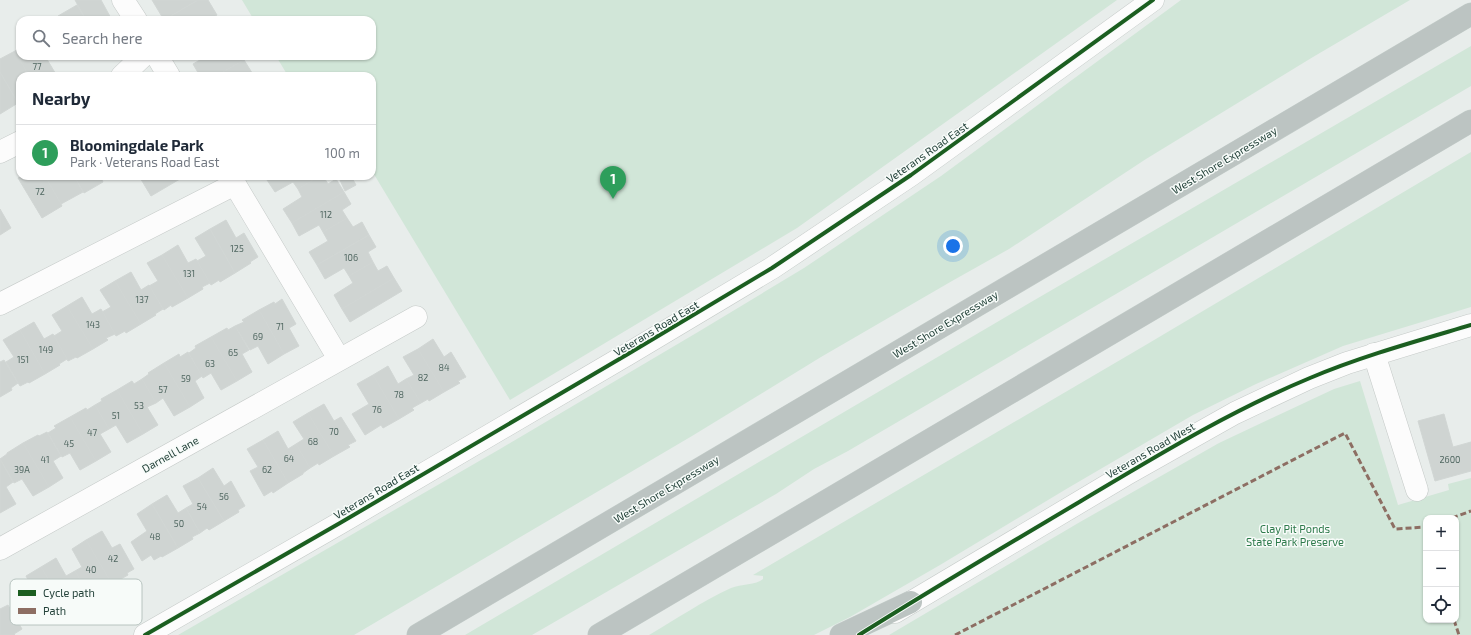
<!DOCTYPE html>
<meta charset="utf-8">
<style>
:root{--surface:#fff;--page:#f6f6f7;--text:#1f2937;--muted:#747a83;--line:#e0e1e3;--accent:#697e78}
body{margin:0;font-family:"Exo 2",sans-serif;background:var(--page);color:var(--text)}
.controls{position:absolute;right:12px;bottom:12px;display:grid;overflow:hidden;border-radius:8px;box-shadow:0 1px 3px #0004}
.controls button{width:36px;height:36px;display:grid;place-items:center;padding:0;border:0;border-bottom:1px solid var(--line);background:var(--surface);color:var(--text);font:20px sans-serif}
.you{position:absolute;left:953px;top:246px;width:14px;height:14px;margin:-10px;border:3px solid #fff;border-radius:50%;background:#1a73e8;box-shadow:0 0 0 6px #1a73e833}
.badge{display:grid;place-items:center;width:26px;height:26px;border-radius:50%;background:var(--accent);color:#fff;font-size:13px;font-weight:700}
.pin{position:absolute;translate:-50% -33px;filter:drop-shadow(0 1px 2px #0008)}
.pin::after{content:'';position:absolute;top:21px;width:14px;height:12px;background:inherit;clip-path:polygon(0 0,100% 0,50% 100%)}
.list{margin:0;padding:0;list-style:none}
h2{display:flex;justify-content:space-between;align-items:center;height:52px;margin:0;padding:0 16px;font-size:17px}
h2 small{font-size:13px;font-weight:400;color:var(--muted)}
.list li{display:grid;grid-template-columns:26px 1fr auto;gap:12px;align-items:center;box-sizing:border-box;height:56px;padding:0 16px;border-top:1px solid var(--line)}
.list b{display:block;font-size:15px;white-space:nowrap}
.list p{margin:0;font-size:13px;white-space:nowrap;color:var(--muted)}
.list em{font-size:13px;font-style:normal;color:var(--muted)}
.icon{flex:none;width:22px;height:22px;fill:none;stroke:currentColor;stroke-width:2;stroke-linecap:round;stroke-linejoin:round}
.map{position:relative;flex:none;width:1471px;height:635px;overflow:hidden}
.search{position:absolute;background:var(--surface);box-shadow:0 1px 3px #0004;left:16px;top:16px;width:360px;height:44px;display:flex;align-items:center;gap:10px;box-sizing:border-box;padding:0 14px;border-radius:12px;color:var(--muted);font-size:15px}
.panel{position:absolute;background:var(--surface);box-shadow:0 1px 3px #0004;left:16px;top:72px;width:360px;height:108px;border-radius:12px}
.map>svg:first-child{display:block}
.green{fill:#d1e6d8;fill-rule:evenodd}
.building{fill:#cfd4d2;stroke:#d1d6d4}
.lines{fill:none;stroke-linecap:round;stroke-linejoin:round}
.minor-casing{stroke:#c5cac8;stroke-width:23}
.tertiary-casing{stroke:#c5cac8;stroke-width:23}
.motorway-casing{stroke:#c3ccc9;stroke-width:23}
.minor{stroke:#fcfcfc;stroke-width:22}
.tertiary{stroke:#fcfcfc;stroke-width:22}
.motorway{stroke:#bcc4c2;stroke-width:22}
.quiet{stroke:#8d6e63;stroke-width:3;stroke-dasharray:6 3;stroke-linecap:butt}
.cycleway-casing{stroke:#f7fbf9;stroke-width:6}
.cycleway{stroke:#1b5e20;stroke-width:4}
.labels{text-anchor:middle;dominant-baseline:central;stroke-width:3;stroke-linejoin:round;paint-order:stroke}
.number-label{font-size:9px;fill:#506761}
.street-label{font-size:11px;fill:#24423a;stroke:#f7fbf9}
.park-label{font-size:11px;fill:#2d7a4b;stroke:#f7fbf9}
.key{fill:#f7fbf9;stroke:#b8c4c0;stroke-width:1}
.key-label{font-size:11px;fill:#24423a}
</style>
<div class="map">
<svg width="1471" height="635" viewBox="0 0 1471 635">
<rect width="100%" height="100%" fill="#e8edeb"/>
<g class="green">
<polygon points="242,0 1117,0 797,228 510,400 372,171 372,76 288,76 276,56 372,56 372,20 254,20"/>
<polygon points="1181,0 1410,0 1313,57 1146,159 1009,249 952,281 821,357 692,436 354,635 178,635 500,449 698,332 804,268 941,176"/>
<polygon points="1471,46 1471,86 848,451 814,469 776,494 532,635 465,635 1026,305"/>
<path d="M1471,152v155l-128,39 -87,38 -63,31 -125,73 -128,77 -90,52 -36,18h-165c27,-16 54,-34 82,-47 10,-4 25,-3 32,-9v-3l-10,-1 391,-229z"/>
<path d="M1360,381l38,124 51,-15 -1,-6 23,-6v157h-582l191,-113 139,-79 115,-54zM1426,518h30v102h-30z"/>
</g>
<g class="building">
<polygon points="75,0 101,0 112,20 86,20"/>
<polygon points="152,0 198,0 164,20"/>
<polygon points="198,0 208,0 217,15 208,20 164,20"/>
<polygon points="77,5 86,20 61,20 58,16"/>
<polygon points="20,48 20,56 45,56 57,76 29,76 15,51"/>
<polygon points="15,51 29,76 20,76 20,102 18,103 0,72 0,59"/>
<polygon points="207,56 242,56 244,60 216,76 200,76 193,64"/>
<polygon points="244,60 254,76 216,76"/>
<polygon points="0,72 18,103 0,114"/>
<polygon points="22,176 45,176 62,206 42,218 18,178"/>
<polygon points="45,176 74,176 83,192 61,204"/>
<polygon points="74,176 100,176 103,182 84,193"/>
<polygon points="139,176 185,176 151,196"/>
<polygon points="273,176 320,176 298,189 293,182 275,192 267,180"/>
<polygon points="320,176 323,176 328,184 336,179 344,192 292,223 283,209 302,197 298,189"/>
<polygon points="343,176 351,176 356,185 345,191 339,178"/>
<polygon points="344,192 351,204 342,210 347,218 323,232 319,225 299,236 292,223"/>
<polygon points="0,209 11,228 0,235"/>
<polygon points="347,218 353,227 362,222 369,235 317,265 309,252 328,241 323,232"/>
<polygon points="226,220 236,238 244,233 258,257 250,262 251,263 235,273 210,229"/>
<polygon points="210,229 235,273 220,282 219,280 211,285 197,261 206,256 195,238"/>
<polygon points="369,235 376,247 368,252 373,262 349,276 344,268 325,279 317,265"/>
<polygon points="178,245 188,263 196,259 210,283 202,287 203,289 188,298 162,255"/>
<polygon points="162,255 188,298 172,307 171,305 164,310 149,286 158,281 147,263"/>
<polygon points="373,262 378,271 387,266 394,278 342,309 334,295 353,283 349,276"/>
<polygon points="131,272 141,290 149,285 163,309 155,314 156,315 141,324 115,281"/>
<polygon points="394,278 402,291 350,322 342,309"/>
<polygon points="115,281 141,324 126,333 125,331 116,336 102,312 111,307 100,290"/>
<polygon points="82,297 92,314 101,309 115,334 106,338 108,340 93,349 67,306"/>
<polygon points="282,299 296,324 289,328 299,346 284,354 259,310 274,302 275,304"/>
<polygon points="67,306 93,349 77,358 76,357 68,361 54,336 62,331 52,315"/>
<polygon points="259,310 284,354 268,364 258,346 250,350 235,326 244,322 242,320"/>
<polygon points="34,322 44,339 53,334 67,359 59,364 60,365 45,374 20,330"/>
<polygon points="235,326 249,350 242,354 252,372 237,381 211,337 227,328 228,330"/>
<polygon points="20,330 45,374 29,383 28,382 20,386 6,362 14,357 3,340"/>
<polygon points="211,337 237,381 221,390 211,373 203,378 189,353 196,348 195,346"/>
<polygon points="433,339 444,357 451,352 466,377 458,381 460,383 444,392 418,349"/>
<polygon points="418,349 444,392 429,401 428,399 421,403 406,379 414,375 403,357"/>
<polygon points="188,352 202,376 195,381 204,398 190,407 164,363 179,354 180,357"/>
<polygon points="4,360 18,383 11,388 12,390 0,397 0,362"/>
<polygon points="164,363 190,407 174,416 163,398 156,403 142,379 149,374 148,373"/>
<polygon points="388,366 398,384 406,379 421,403 412,408 414,410 399,419 373,375"/>
<polygon points="373,375 399,419 383,428 381,425 365,435 352,414 369,404 357,384"/>
<polygon points="142,379 156,403 147,407 158,425 143,434 117,390 132,381 134,384"/>
<polygon points="117,390 143,434 127,443 116,425 109,429 95,405 102,401 101,399"/>
<polygon points="324,404 334,421 341,417 356,441 348,445 350,447 334,456 308,413"/>
<polygon points="95,405 109,429 100,434 111,452 96,461 70,417 86,408 87,410"/>
<polygon points="308,413 334,456 319,465 318,463 310,468 296,444 304,439 293,422"/>
<polygon points="1444,414 1453,447 1471,442 1471,471 1435,481 1418,421"/>
<polygon points="70,417 96,461 80,470 70,453 62,457 48,433 56,428 54,426"/>
<polygon points="278,431 288,449 296,444 310,468 303,473 303,474 288,483 263,440"/>
<polygon points="47,432 61,456 53,461 63,478 49,487 23,443 38,435 39,436"/>
<polygon points="263,440 288,483 273,493 272,491 264,496 250,471 258,467 247,449"/>
<polygon points="23,443 49,487 33,496 22,479 14,483 0,459 7,454 7,453"/>
<polygon points="0,459 13,482 6,487 16,504 0,513"/>
<polygon points="213,468 224,486 231,481 245,506 238,510 239,512 224,521 198,478"/>
<polygon points="198,478 224,521 209,530 207,528 200,533 186,508 193,504 183,486"/>
<polygon points="167,495 178,513 186,508 200,533 192,537 193,539 178,548 152,504"/>
<polygon points="152,504 178,548 162,557 161,556 154,560 151,555 142,561 131,542 147,531 137,514"/>
<polygon points="102,531 112,548 120,544 134,569 127,573 128,575 112,584 86,540"/>
<polygon points="86,540 112,584 98,593 96,591 89,595 75,571 82,567 72,549"/>
<polygon points="56,558 66,576 75,571 89,595 81,600 82,602 67,611 41,567"/>
<polygon points="41,567 67,611 51,620 50,619 43,623 29,599 36,594 26,576"/>
<polygon points="8,605 22,629 14,634 15,635 0,635 0,609"/>
</g>
<g class="lines">
<g class="minor-casing">
<g id="minor">
<polyline points="123,0 136,20"/>
<polyline points="157,56 169,76"/>
<polyline points="122,76 143,56"/>
<polyline points="0,152 20,142"/>
<polyline points="230,176 339,359"/>
<polyline points="0,304 235,184"/>
<polyline points="1374,354 1417,490"/>
<polyline points="0,549 416,317"/>
</g>
</g>
<g class="tertiary-casing">
<g id="tertiary">
<polyline points="895,612 1125,475 1235,413 1309,378 1347,363 1471,325"/>
<polyline points="145,635 340,523 628,354 772,268 911,175 1153,0"/>
</g>
</g>
<g class="motorway-casing">
<g id="motorway">
<polyline points="418,635 1471,14"/>
<polyline points="599,635 1471,121"/>
<polyline points="841,635 911,602"/>
</g>
</g>
<use href="#minor" class="minor"/>
<use href="#tertiary" class="tertiary"/>
<use href="#motorway" class="motorway"/>
<g class="quiet">
<polyline points="1452,518 1471,511"/>
<polyline points="1454,620 1459,635"/>
<polyline points="955,635 1345,433 1395,529 1426,527"/>
</g>
<g class="cycleway-casing">
<g id="cycleway">
<polyline points="145,635 340,523 628,354 772,268 911,175 1153,0"/>
<path d="M859,635c73,-46 148,-90 222,-134 74,-44 149,-90 229,-123 52,-22 107,-37 161,-53"/>
</g>
</g>
<use href="#cycleway" class="cycleway"/>
</g>
<g class="labels">
<g class="number-label">
<text x="37" y="66">77</text>
<text x="40" y="191">72</text>
<text x="326" y="214">112</text>
<text x="237" y="248">125</text>
<text x="351" y="257">106</text>
<text x="189" y="273">131</text>
<text x="142" y="299">137</text>
<text x="93" y="324">143</text>
<text x="280" y="326">71</text>
<text x="258" y="336">69</text>
<text x="46" y="349">149</text>
<text x="233" y="352">65</text>
<text x="23" y="359">151</text>
<text x="210" y="363">63</text>
<text x="444" y="367">84</text>
<text x="423" y="377">82</text>
<text x="186" y="378">59</text>
<text x="163" y="389">57</text>
<text x="399" y="394">78</text>
<text x="139" y="405">53</text>
<text x="377" y="409">76</text>
<text x="116" y="415">51</text>
<text x="334" y="431">70</text>
<text x="92" y="432">47</text>
<text x="313" y="441">68</text>
<text x="69" y="443">45</text>
<text x="289" y="458">64</text>
<text x="45" y="459">41</text>
<text x="1450" y="459">2600</text>
<text x="22" y="469">39A</text>
<text x="267" y="469">62</text>
<text x="224" y="496">56</text>
<text x="202" y="506">54</text>
<text x="179" y="523">50</text>
<text x="155" y="536">48</text>
<text x="113" y="558">42</text>
<text x="91" y="569">40</text>
</g>
<g class="street-label">
<text transform="translate(927 152) rotate(-35)">Veterans Road East</text>
<text transform="translate(1224 160) rotate(-31)">West Shore Expressway</text>
<text transform="translate(945 324) rotate(-31)">West Shore Expressway</text>
<text transform="translate(656 328) rotate(-31)">Veterans Road East</text>
<text transform="translate(1150 450) rotate(-30)">Veterans Road West</text>
<text transform="translate(170 454) rotate(-29)">Darnell Lane</text>
<text transform="translate(666 489) rotate(-31)">West Shore Expressway</text>
<text transform="translate(376 491) rotate(-31)">Veterans Road East</text>
</g>
<g class="park-label">
<text x="1295" y="528">Clay Pit Ponds<tspan x="1295" dy="13">State Park Preserve</tspan></text>
</g>
</g>
<rect x="10" y="579" width="132" height="46" rx="6" class="key"/>
<rect x="18" y="590" width="18" height="6" fill="#1b5e20"/>
<rect x="18" y="608" width="18" height="6" fill="#8d6e63"/>
<g class="key-label">
<text x="43" y="597">Cycle path</text>
<text x="43" y="615">Path</text>
</g>
</svg>
<div class="controls">
<button>+</button>
<button>−</button>
<button><svg class="icon" aria-label="locate" viewBox="0 0 24 24"><circle cx="12" cy="12" r="6"/><path d="M12 2v4M12 18v4M2 12h4M18 12h4"/></svg></button>
</div>
<div class="you"></div>
<div class="pin badge" style="left:613px;top:199px;background:#2e9e5b">1</div>
<div class="search"><svg class="icon" aria-label="search" viewBox="0 0 24 24"><circle cx="10" cy="10" r="6"/><path d="M15 15l6 6"/></svg>Search here</div>
<section class="panel">
<h2>Nearby<small></small></h2>
<ul class="list">
<li><span class="badge" style="background:#2e9e5b">1</span><div><b>Bloomingdale Park</b><p>Park · Veterans Road East</p></div><em>100 m</em></li>
</ul>
</section>
</div>
